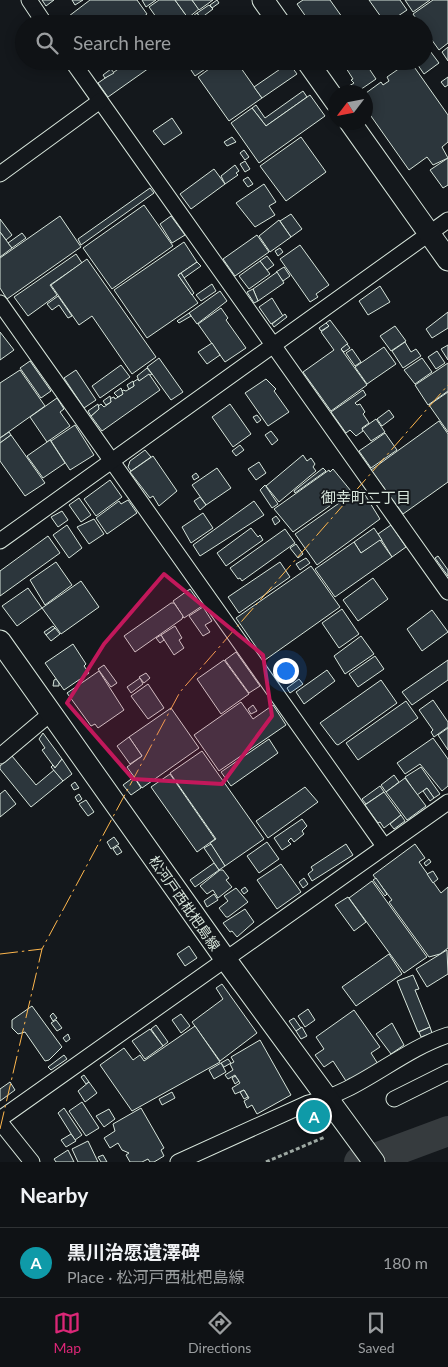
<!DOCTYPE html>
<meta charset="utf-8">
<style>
:root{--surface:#0f1215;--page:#181b1e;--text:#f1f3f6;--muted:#9b9ea0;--line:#2f3234;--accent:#db2777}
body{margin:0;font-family:Lato,"Noto Sans JP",sans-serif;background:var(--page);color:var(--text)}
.compass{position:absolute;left:328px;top:85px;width:45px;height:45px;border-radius:50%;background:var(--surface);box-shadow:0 2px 12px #0003;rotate:238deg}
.you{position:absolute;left:285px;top:670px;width:18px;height:18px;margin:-12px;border:4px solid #fff;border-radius:50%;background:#1a73e8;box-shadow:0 0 0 8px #1a73e833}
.badge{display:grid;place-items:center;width:32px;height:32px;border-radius:50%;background:var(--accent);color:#fff;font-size:16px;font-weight:700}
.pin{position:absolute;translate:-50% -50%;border:2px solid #fff;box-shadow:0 1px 5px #0006}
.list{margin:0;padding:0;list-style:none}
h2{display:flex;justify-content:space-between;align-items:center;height:65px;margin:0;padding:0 20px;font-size:21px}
h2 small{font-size:16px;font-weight:400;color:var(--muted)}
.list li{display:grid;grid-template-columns:32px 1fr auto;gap:15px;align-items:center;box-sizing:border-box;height:70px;padding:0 20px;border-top:1px solid var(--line)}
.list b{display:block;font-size:19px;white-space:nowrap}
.list p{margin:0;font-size:16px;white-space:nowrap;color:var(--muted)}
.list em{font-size:16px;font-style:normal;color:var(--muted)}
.icon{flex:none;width:28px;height:28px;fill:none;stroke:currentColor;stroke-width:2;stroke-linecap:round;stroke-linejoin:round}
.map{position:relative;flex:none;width:448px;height:1162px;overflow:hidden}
.search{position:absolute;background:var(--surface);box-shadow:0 2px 12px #0003;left:15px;right:15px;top:15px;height:55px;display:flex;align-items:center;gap:12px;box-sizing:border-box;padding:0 18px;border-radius:28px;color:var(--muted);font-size:19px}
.sheet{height:135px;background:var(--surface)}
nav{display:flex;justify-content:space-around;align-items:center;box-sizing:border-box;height:70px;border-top:1px solid var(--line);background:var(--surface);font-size:14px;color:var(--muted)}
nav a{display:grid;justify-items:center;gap:2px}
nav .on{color:var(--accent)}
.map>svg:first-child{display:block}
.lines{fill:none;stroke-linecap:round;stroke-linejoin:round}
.river{stroke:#363b3e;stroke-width:30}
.building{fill:#2c363c;stroke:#d8e6dc}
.street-casing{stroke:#d8e6dc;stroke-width:17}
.secondary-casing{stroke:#d8e6dc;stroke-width:23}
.path{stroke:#9da8a2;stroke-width:3;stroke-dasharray:4 2.5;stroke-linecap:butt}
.street{stroke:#14181c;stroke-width:15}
.secondary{stroke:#14181c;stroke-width:21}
.power{stroke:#ffb74d;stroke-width:1;stroke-dasharray:18 4 2.5 4;stroke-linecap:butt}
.marked{fill:#c2185b;fill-opacity:0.2;stroke:#c2185b;stroke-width:4;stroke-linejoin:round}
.labels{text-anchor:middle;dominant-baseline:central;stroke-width:4;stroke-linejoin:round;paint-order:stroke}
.street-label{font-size:14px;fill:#d8e6dc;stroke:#14181c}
.neighbourhood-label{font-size:15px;fill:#d8e6dc;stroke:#14181c}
</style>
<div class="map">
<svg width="448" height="1162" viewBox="0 0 448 1162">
<rect width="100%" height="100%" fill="#14181c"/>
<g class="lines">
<polyline class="river" points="359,1162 378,1157 448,1131"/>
</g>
<g class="building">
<polygon points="42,0 54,0 46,6"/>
<polygon points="72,0 83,0 75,5"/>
<polygon points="90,0 137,0 147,14 134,24 75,24 69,16"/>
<polygon points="142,0 156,0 146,7"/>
<polygon points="159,0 175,0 188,18 179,24 161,24 149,7"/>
<polygon points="175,0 192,0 199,9 188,18"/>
<polygon points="192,0 213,0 199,10"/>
<polygon points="217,0 219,3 212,8 210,5"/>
<polygon points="303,0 330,0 347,24 311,24 297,4"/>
<polygon points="369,0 400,0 407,10 386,24"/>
<polygon points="405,0 430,0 413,12"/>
<polygon points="433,0 448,0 448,43 439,50 424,29 424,24 420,24 413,14"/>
<polygon points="209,5 213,9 201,18 197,13"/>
<polygon points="197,13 203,22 212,16 217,23 182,24"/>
<polygon points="424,35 429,42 424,46"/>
<polygon points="448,47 448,61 442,52"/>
<polygon points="430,51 439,63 424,74 415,61 424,61 424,55"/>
<polygon points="130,61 159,61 108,97 98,83"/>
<polygon points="185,61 217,61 195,76"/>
<polygon points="220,61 236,61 262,98 229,121 198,77"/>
<polygon points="356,61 364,61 376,79 357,92 353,92 349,86 354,83 351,80 353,79 346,68"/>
<polygon points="410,61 448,115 448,142 442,147 448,158 433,165 427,157 409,170 366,109 366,93 381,82 383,85 389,81 387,77"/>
<polygon points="289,63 297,74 262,98 254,87"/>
<polygon points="111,69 114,73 105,78 103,75"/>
<polygon points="448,77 448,85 445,87 441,82"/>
<polygon points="303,91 307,97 266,126 252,108 256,105 265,118"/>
<polygon points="310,95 325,116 259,163 231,123 252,108 266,126"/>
<polygon points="172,118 182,133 164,145 153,131"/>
<polygon points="232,137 236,142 227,146 224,142"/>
<polygon points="301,137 326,172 286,201 260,166"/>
<polygon points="244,150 249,157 245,160 240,153"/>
<polygon points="448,158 448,185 443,188 430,170"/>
<polygon points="245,161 250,169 245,172 240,164"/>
<polygon points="235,165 239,171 236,173 238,175 225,184 221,176"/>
<polygon points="214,169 225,184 191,209 180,194"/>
<polygon points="248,177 253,184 248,187 243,180"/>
<polygon points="264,184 276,202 269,206 275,215 255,227 236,203"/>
<polygon points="150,188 154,193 81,245 78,239"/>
<polygon points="144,205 173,246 112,289 83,248"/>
<polygon points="291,214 302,229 291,237 280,221"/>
<polygon points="60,216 81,247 7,299 0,288 0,258"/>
<polygon points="171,216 185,235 172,243 160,224"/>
<polygon points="0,219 12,235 6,240 0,232"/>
<polygon points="279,220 291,237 270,252 259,236"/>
<polygon points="0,232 12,248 0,257"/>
<polygon points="22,233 26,238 12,248 8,243"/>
<polygon points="257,235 269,252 235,276 223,259"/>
<polygon points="184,242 197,262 178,275 198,303 147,338 114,290"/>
<polygon points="300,245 329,285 316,294 318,297 310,302 280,259"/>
<polygon points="280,248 283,252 278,256 275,251"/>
<polygon points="76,254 82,263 50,285 57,295 28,316 14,297"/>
<polygon points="267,256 274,265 267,270 260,261"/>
<polygon points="87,259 156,357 132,374 92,316 79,325 51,285"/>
<polygon points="260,261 270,274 249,289 239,276"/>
<polygon points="197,262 201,266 184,278 181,273"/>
<polygon points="284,267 290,276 283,281 276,272"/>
<polygon points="277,272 284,283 258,301 253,289"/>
<polygon points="181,273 194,293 192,295 178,275"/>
<polygon points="212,284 216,291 201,301 196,295"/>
<polygon points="380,286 390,302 368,315 359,301"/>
<polygon points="253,289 258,301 254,303 247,292"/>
<polygon points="220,291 227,301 197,324 189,313"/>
<polygon points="58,296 72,316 68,318 59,305 52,310 47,304"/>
<polygon points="272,298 283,316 271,324 259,307"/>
<polygon points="221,308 228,318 226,320 246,348 225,362 198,324"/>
<polygon points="448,312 448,328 432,338 426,329"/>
<polygon points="189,313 191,316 179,323 177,321"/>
<polygon points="285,314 287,317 274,327 272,324"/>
<polygon points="330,320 348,344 341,349 367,385 331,411 303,372 334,350 321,332 329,326 326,323"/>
<polygon points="326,323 329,326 321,331 319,328"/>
<polygon points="395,326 406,341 391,351 380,336"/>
<polygon points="0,332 14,350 0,360"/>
<polygon points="405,342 411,352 416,349 421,356 403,368 392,351"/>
<polygon points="212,343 220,355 207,364 198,352"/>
<polygon points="347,344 350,348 344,352 341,349"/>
<polygon points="448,345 448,360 441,349"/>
<polygon points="384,347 396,364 367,384 355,367"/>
<polygon points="352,349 361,362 355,366 346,353"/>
<polygon points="437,351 445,363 436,369 428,357"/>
<polygon points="159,358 183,392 171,400 147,367"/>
<polygon points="422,358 432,372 415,384 404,370"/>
<polygon points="30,361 51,391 41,398 20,368"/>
<polygon points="448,363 448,391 428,405 415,385"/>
<polygon points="121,365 130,377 100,398 92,386"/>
<polygon points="147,368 152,374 139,381 137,376"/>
<polygon points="20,370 45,406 0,438 0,383"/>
<polygon points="76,370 96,400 84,408 64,378"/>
<polygon points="149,374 160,390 102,431 91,416 99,409 97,407 101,404 104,407 111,402 109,399 114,397 115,399 123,394 121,392 123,390 126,391 134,386 133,382 138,379 139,381"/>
<polygon points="266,379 276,389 274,391 289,412 268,426 245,393"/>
<polygon points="133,381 134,386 129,389 127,385"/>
<polygon points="121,388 123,394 118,397 114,393"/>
<polygon points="363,390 366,395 355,403 357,405 360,404 365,412 363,414 369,423 362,428 363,431 356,436 350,430 346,433 331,412"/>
<polygon points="448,392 448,432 429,405"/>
<polygon points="110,396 111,402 106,405 103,401"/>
<polygon points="57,398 64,409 60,412 70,426 47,442 30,417"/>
<polygon points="98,404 99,409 91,416 88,411"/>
<polygon points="230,404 251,434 233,447 212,417"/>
<polygon points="389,410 394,417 382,426 377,419"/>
<polygon points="257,415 261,420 257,423 253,417"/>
<polygon points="376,419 385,432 371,441 362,429"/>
<polygon points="439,421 448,434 448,482 403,514 371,470"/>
<polygon points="75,425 94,455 70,470 51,441"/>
<polygon points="271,431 278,440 272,445 265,435"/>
<polygon points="9,432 11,435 0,443 0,438"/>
<polygon points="385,433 397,450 371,468 359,451"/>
<polygon points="11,435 45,483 25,496 0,461 0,443"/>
<polygon points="50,440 65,463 43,478 27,456"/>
<polygon points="240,445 244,450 236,456 232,451"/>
<polygon points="145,450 151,457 131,471 128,467 130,461"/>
<polygon points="303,455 307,461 311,458 315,464 313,467 316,471 279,502 266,486"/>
<polygon points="153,456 177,491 159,506 153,496 150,498 130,472"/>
<polygon points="259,462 266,473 256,480 248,469"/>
<polygon points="217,468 231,488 206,505 192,485"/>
<polygon points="323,468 326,471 295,493 294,491"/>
<polygon points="333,469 351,491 293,532 274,509 329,470 330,472"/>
<polygon points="196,473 199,477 194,480 192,476"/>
<polygon points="110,480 122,497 96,516 84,499"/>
<polygon points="265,485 278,504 272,508 260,490"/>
<polygon points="362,490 380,519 317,565 295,534 345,499 346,501"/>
<polygon points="200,497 206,505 200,510 194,501"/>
<polygon points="79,498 91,515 81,522 69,505"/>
<polygon points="128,500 137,513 107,534 96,518 119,501 121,504"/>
<polygon points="254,501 264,515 200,556 193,545"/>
<polygon points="62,511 68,520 58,527 51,517"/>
<polygon points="203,513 213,528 191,543 182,527"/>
<polygon points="276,516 280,521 275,525 272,519"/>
<polygon points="94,519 104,534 89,544 77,527"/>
<polygon points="67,525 82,548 69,558 53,535"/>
<polygon points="391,525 406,547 392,557 378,534"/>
<polygon points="251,528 258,537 260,535 263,540 226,566 217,553"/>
<polygon points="374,528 382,540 361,553 354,542"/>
<polygon points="285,529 295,543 242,581 240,578 238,579 230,568"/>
<polygon points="48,536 60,553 0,596 0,571"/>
<polygon points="380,540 392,557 335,597 315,569 354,542 361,553"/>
<polygon points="296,544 303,554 298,558 290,548"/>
<polygon points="438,556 448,570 448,576 435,558"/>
<polygon points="306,558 310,563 300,570 296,564"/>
<polygon points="56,562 72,585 45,605 30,580"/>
<polygon points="280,562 290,577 239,613 228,597"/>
<polygon points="311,566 340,607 265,660 236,618"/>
<polygon points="373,578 388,599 358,621 343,600"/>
<polygon points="81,581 99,607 61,634 42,608"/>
<polygon points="28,588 42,608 17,626 2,606"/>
<polygon points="190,589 202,606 184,618 173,601"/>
<polygon points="171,603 174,603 183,616 182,619 135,652 124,636"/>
<polygon points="203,607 212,621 205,625 210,632 203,636 189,616"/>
<polygon points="342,609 359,634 339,648 322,623"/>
<polygon points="432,610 448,632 422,651 407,629"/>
<polygon points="53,626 55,628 46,635 44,632"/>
<polygon points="175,626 182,638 179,640 184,648 174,655 161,635"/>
<polygon points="55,628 60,634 51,641 46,635"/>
<polygon points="161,635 164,640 160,643 156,638"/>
<polygon points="361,636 374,654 345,674 334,656"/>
<polygon points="73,644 86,664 84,666 89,673 64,690 45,663"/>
<polygon points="236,652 260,686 249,693 225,660"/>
<polygon points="375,656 384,669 358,687 349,674"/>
<polygon points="224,660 249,694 221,714 197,679"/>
<polygon points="448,660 448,680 412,705 402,692"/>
<polygon points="104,665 117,683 111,687 98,669"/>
<polygon points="327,670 335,681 304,704 296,692"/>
<polygon points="99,671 124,710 98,728 95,724 91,726 67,693"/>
<polygon points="146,673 150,678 144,683 139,677"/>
<polygon points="140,678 143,684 131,693 127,687"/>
<polygon points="56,679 59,683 59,686 53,686 54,680"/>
<polygon points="299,679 303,684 290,693 287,688"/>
<polygon points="381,680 397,703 338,745 336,744 320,723"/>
<polygon points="148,684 164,708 148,719 131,696"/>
<polygon points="433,700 448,722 448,727 434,737 431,732 433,730 419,710"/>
<polygon points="406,701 418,718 358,760 346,743"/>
<polygon points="241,702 253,719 273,705 286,725 219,771 194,735"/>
<polygon points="253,705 257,711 251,714 248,709"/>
<polygon points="171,708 199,748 142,788 127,767 142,756 129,737"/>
<polygon points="448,728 448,750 438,735"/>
<polygon points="43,733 62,759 55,768 42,750 45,748 39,739"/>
<polygon points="129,737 142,756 130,764 117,746"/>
<polygon points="433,738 448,759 448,786 442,791 420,764 405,774 397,763"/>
<polygon points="269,739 278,753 231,786 221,772"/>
<polygon points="202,751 264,839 225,866 210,843 216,839 170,773"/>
<polygon points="12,756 36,785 54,770 63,781 31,807 0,769 0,766"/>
<polygon points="62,759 72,774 63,781 51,767 53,765 55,768"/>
<polygon points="421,767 440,794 434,798 427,788 417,795 405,777"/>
<polygon points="170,774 215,839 197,852 151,787"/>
<polygon points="394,775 399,782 386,792 381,785"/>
<polygon points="134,777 141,788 131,795 123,785"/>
<polygon points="405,778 426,806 407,820 386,792"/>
<polygon points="75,782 79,788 74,790 71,785"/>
<polygon points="380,786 384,792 366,804 362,799"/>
<polygon points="305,787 318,802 268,838 256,821"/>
<polygon points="427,788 434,798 430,801 423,791"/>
<polygon points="5,790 16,804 0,817 0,794"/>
<polygon points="384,792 401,815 384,828 380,822 378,823 365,805"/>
<polygon points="79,794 82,799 78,802 75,797"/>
<polygon points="86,800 94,812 88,816 79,804"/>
<polygon points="401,815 405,821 394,829 390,824"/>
<polygon points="302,819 307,826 302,831 304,834 294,842 291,838 288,841 291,844 282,850 274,838"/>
<polygon points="114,837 119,844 111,849 107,842"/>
<polygon points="267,842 279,859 259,873 247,856"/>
<polygon points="211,844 225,866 219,870 204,848"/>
<polygon points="346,844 353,855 312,881 308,874 313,870 311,867"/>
<polygon points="415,844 425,858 419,862 441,893 448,887 448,948 440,954 429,957 389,902 392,900 373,875"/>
<polygon points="118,846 122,852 117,855 113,849"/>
<polygon points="429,859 431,862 426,866 424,863"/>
<polygon points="214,863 219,870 195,887 190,880"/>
<polygon points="281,864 301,892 277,909 257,880"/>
<polygon points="220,870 223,870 229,878 226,880 232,887 218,898 213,890 207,894 200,886"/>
<polygon points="433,871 438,879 433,883 427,874"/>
<polygon points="304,878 308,884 303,888 299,882"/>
<polygon points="376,878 387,894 385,896 373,880"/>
<polygon points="372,881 427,957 404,973 349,898"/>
<polygon points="245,887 248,891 244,894 241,890"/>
<polygon points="236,888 248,902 228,917 226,917 219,908 228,901 224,896"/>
<polygon points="214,894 218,900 207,907 204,901"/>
<polygon points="348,897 366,922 354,931 335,905"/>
<polygon points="245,909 254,922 237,937 232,931 230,932 223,923"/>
<polygon points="189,946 197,958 185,966 177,954"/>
<polygon points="447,950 448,974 427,987 416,969"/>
<polygon points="389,954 402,974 356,1006 342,987"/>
<polygon points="413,975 419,989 415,990 430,1027 418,1032 397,981"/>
<polygon points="222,984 257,1033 220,1061 192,1022 223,999 216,988"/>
<polygon points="32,1006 62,1047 49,1060 45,1061 25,1032 18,1034 12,1028 12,1020"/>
<polygon points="308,1009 315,1020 305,1027 298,1016"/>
<polygon points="354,1010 380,1047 371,1053 378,1064 352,1081 350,1078 346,1081 333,1061 324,1067 315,1055 324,1049 316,1037"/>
<polygon points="53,1013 57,1018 53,1021 50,1016"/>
<polygon points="181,1014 190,1026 181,1033 172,1020"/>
<polygon points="294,1018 301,1028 296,1031 289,1021"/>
<polygon points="56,1020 62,1028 57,1031 51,1023"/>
<polygon points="392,1023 404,1045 391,1054 376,1034"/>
<polygon points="156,1025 168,1042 163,1046 151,1029"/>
<polygon points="195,1026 220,1062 132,1111 100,1065 124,1048 133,1060 140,1055 144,1061"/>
<polygon points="302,1027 307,1036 301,1039 296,1031"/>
<polygon points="430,1027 432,1033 421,1037 419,1032"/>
<polygon points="150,1029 163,1046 145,1059 132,1041"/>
<polygon points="68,1034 70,1039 66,1042 63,1038"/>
<polygon points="260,1040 291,1095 257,1114 252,1105 247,1108 244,1101 249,1098 244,1090 235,1094 232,1088 240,1083 235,1075 228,1079 225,1075 233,1070 230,1064 234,1062 231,1057"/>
<polygon points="64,1055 67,1059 51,1070 48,1067"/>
<polygon points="228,1059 231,1063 224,1067 221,1063"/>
<polygon points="221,1063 226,1072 214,1079 209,1070"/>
<polygon points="84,1075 89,1082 86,1084 81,1077"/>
<polygon points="235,1076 239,1081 235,1084 232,1078"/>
<polygon points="10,1082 15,1090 0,1101 0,1089"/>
<polygon points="89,1082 97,1093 85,1102 78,1091"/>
<polygon points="244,1090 248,1097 244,1099 240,1092"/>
<polygon points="172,1092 175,1098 162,1105 159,1099"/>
<polygon points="82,1102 99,1128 86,1136 69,1111"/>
<polygon points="64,1108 82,1135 75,1140 58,1113"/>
<polygon points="141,1108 164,1148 161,1150 164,1156 154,1162 150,1162 148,1159 142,1162 130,1162 126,1155 129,1153 122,1150 118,1143 110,1148 104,1138 115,1131 113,1124"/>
<polygon points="109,1109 115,1119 104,1127 96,1116"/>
<polygon points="71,1134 76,1141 66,1147 61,1140"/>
<polygon points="88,1141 98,1162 78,1162 72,1149"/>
<polygon points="68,1150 74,1162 56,1162 54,1159"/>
<polygon points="103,1155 107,1162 101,1162 98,1157"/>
</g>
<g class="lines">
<g class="street-casing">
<g id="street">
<polyline points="29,0 45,24"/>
<polyline points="72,61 448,592"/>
<polyline points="0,174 100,101"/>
<polyline points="0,303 384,846"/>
<polyline points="0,541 448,220"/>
<polyline points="0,756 50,714"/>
<polyline points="394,1099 448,1072"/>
<polyline points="0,1119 448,802"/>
<polyline points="0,1122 32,1162"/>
<path d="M178,1162l130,-59c50,-10 91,-52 140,-68"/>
</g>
</g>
<g class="secondary-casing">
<g id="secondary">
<polyline points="263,0 280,24"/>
<polyline points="307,61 336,102"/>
<polyline points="350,122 448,260"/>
<polyline points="0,641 226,960 374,1162"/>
</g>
</g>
<polyline class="path" points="266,1162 325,1137"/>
<use href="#street" class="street"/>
<use href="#secondary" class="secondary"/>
<g class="power">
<polyline points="0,954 42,949"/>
<polyline points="0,1129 42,949 180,692 448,385"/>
</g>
</g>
<path class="marked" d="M164,574l99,81 9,61 -50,68 -89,-5 -66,-76 37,-59z"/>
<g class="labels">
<g class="street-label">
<text transform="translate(185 903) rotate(55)">松河戸西枇杷島線</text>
</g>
<g class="neighbourhood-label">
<text x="366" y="497">御幸町二丁目</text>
</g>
</g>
</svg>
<svg class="compass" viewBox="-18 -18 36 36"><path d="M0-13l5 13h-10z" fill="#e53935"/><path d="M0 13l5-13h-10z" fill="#9b9ea0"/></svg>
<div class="you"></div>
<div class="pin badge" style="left:314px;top:1116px;background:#0f9aa8">A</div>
<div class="search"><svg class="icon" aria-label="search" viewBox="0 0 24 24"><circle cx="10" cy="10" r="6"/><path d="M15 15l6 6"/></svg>Search here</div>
</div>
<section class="sheet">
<h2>Nearby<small></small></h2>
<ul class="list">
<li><span class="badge" style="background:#0f9aa8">A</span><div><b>黒川治愿遺澤碑</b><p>Place · 松河戸西枇杷島線</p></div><em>180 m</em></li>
</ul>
</section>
<nav>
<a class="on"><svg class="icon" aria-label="map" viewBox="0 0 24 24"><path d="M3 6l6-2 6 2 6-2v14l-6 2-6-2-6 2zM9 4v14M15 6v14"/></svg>Map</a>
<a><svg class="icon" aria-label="directions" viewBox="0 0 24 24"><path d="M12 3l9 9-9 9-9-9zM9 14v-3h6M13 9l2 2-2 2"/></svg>Directions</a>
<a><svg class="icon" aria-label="saved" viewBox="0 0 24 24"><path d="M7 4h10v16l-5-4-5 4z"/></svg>Saved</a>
</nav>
